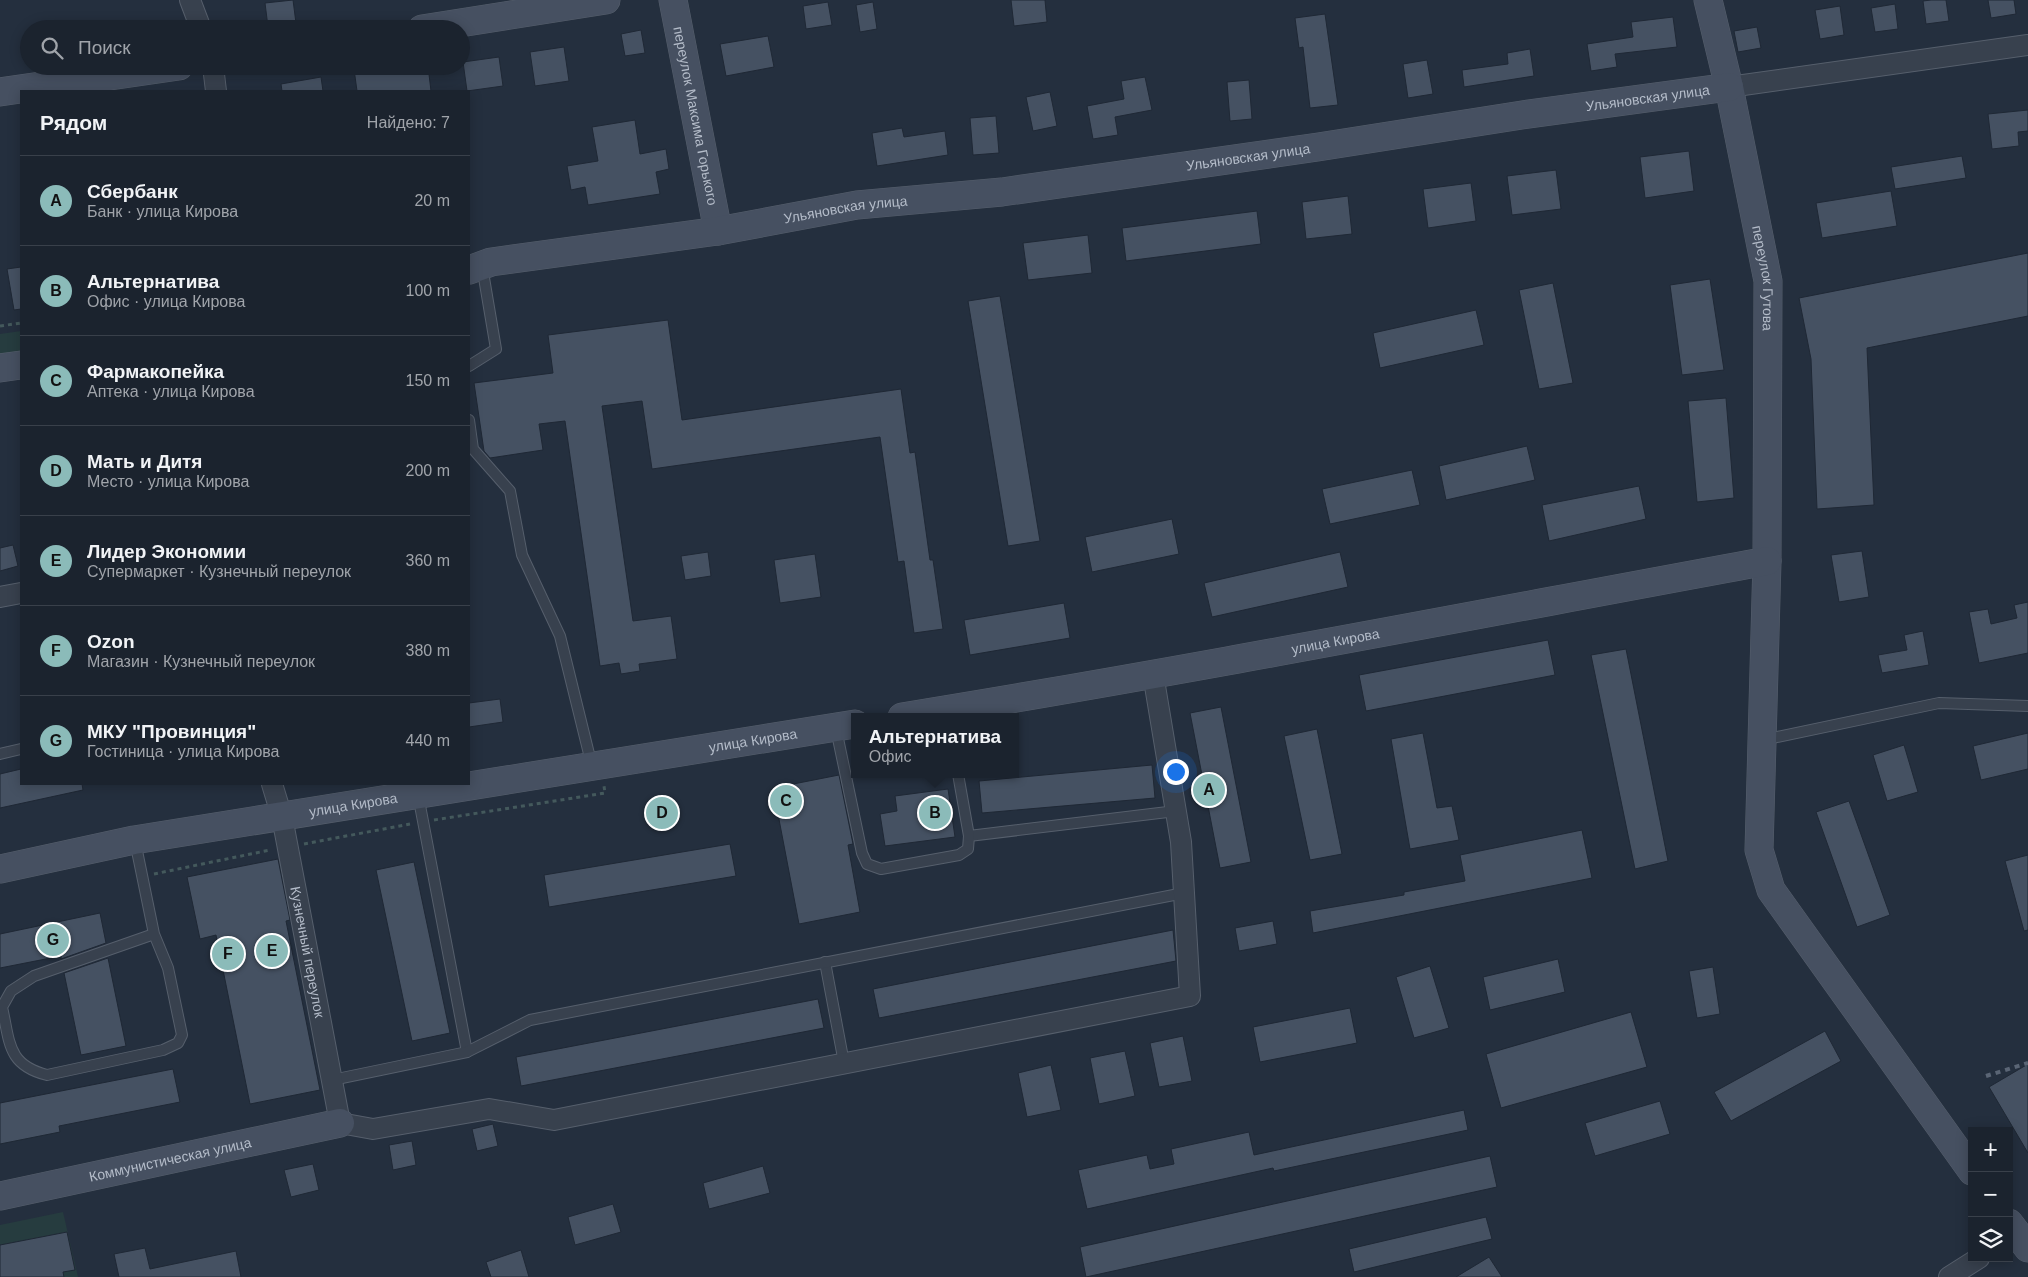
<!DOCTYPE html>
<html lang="ru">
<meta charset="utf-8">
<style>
:root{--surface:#1b232e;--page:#242b36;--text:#f1f3f6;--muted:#a0a4aa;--line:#39404a;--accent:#8bbbb9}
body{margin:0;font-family:Arial,sans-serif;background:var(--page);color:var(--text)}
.controls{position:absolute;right:15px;bottom:15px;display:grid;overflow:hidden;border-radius:0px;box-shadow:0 2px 12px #0003}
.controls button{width:45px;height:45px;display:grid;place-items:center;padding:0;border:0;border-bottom:1px solid var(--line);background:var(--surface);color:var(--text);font:25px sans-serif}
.you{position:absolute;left:1175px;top:771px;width:18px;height:18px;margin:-12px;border:4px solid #fff;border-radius:50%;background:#1a73e8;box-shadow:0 0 0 8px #1a73e833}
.badge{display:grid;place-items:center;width:32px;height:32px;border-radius:50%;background:var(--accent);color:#111;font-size:16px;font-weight:700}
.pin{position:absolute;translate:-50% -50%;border:2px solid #fff;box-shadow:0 1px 5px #0006}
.popup{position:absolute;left:851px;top:713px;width:168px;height:65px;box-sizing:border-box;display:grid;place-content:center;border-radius:0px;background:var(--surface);filter:drop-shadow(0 1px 4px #0005);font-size:16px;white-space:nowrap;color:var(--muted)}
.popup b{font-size:19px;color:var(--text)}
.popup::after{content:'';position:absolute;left:50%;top:100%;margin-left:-10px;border:10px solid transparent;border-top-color:var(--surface)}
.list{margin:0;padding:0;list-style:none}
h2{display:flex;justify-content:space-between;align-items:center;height:65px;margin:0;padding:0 20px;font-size:21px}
h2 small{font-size:16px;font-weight:400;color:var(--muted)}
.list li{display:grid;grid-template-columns:32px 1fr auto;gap:15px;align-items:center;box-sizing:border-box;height:90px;padding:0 20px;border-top:1px solid var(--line)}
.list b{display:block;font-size:19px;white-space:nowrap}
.list p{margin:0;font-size:16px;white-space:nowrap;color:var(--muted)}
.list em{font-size:16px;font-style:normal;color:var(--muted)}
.icon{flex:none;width:28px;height:28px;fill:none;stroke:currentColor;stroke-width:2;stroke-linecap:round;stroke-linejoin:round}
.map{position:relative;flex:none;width:2028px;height:1277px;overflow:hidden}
.search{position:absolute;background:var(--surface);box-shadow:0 2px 12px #0003;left:20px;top:20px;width:450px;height:55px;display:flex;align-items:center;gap:12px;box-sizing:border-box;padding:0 18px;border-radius:28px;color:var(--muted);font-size:19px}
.panel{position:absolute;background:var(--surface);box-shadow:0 2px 12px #0003;left:20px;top:90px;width:450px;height:695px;border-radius:0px}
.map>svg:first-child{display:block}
.green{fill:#263c3f}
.building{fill:#455162;stroke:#1f2835}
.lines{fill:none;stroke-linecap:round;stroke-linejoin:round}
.lane-casing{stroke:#565f6c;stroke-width:12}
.street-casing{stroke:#565f6c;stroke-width:22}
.secondary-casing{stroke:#565f6c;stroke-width:29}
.path{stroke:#44595c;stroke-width:3;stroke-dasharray:4 4;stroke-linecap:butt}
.lane{stroke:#38414e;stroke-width:10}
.street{stroke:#38414e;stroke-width:20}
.secondary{stroke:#465061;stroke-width:28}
.rail{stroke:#5a6575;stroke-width:4;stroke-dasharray:5 5;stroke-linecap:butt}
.labels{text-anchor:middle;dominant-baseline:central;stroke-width:4.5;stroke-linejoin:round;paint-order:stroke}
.street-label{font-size:14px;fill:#b4bcc9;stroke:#1d2633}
</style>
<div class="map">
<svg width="2028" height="1277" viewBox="0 0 2028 1277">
<rect width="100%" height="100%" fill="#242f3e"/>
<g class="green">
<polygon points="21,331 21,359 0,363 0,334"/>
<polygon points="63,1212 78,1277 0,1277 0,1225"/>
</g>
<g class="building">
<polygon points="293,0 296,23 268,27 265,3"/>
<polygon points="1011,0 1045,0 1047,22 1014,26"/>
<polygon points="1931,0 1946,0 1949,21 1926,24 1923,1"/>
<polygon points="1988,0 2014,0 2016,14 1991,18"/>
<polygon points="828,2 832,25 806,29 803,6"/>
<polygon points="873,2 877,29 860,32 856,5"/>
<polygon points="1895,4 1898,29 1875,32 1871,8"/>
<polygon points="1840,6 1844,35 1820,39 1815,10"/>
<polygon points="1325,14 1338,105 1310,108 1303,47 1299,48 1295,18"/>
<polygon points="1673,17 1677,47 1615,54 1617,67 1591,71 1587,44 1633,37 1631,22"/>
<polygon points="1757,27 1761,48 1738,52 1734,31"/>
<polygon points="641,30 645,53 625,56 621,34"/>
<polygon points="768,36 774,67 726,76 720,44"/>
<polygon points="564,47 569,81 535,86 530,52"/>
<polygon points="1530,49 1534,76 1464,87 1462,70 1508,64 1507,53"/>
<polygon points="499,57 503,86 467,91 463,62"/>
<polygon points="1427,60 1433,94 1408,98 1403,64"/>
<polygon points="414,66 428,66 431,91 357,91 354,69 369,67 370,72"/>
<polygon points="321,77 323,91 282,91 281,84"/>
<polygon points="1145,77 1152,110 1115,117 1118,135 1093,139 1087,106 1124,99 1121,81"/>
<polygon points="1249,80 1252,119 1230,121 1227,82"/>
<polygon points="1050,92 1057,126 1033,131 1026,97"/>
<polygon points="2028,110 2028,131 2018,132 2019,146 1992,149 1988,114"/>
<polygon points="996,116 999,153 973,155 970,118"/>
<polygon points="635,120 640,154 666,149 669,169 656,172 660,194 588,205 585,187 571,190 567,166 598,161 592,127"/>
<polygon points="902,128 904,137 945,131 948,155 877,166 872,133"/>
<polygon points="1689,151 1694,191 1645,198 1640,157"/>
<polygon points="1962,156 1966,178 1895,189 1891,167"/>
<polygon points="1556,170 1561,209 1512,215 1507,176"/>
<polygon points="1471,183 1476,221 1428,228 1423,189"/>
<polygon points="1891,191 1897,226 1822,238 1816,203"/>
<polygon points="1348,196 1352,234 1306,239 1302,202"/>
<polygon points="1257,211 1261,244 1126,261 1122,228"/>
<polygon points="1088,235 1092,273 1028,280 1023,243"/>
<polygon points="2028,253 2028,316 1867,348 1874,505 1817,509 1811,359 1799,298"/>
<polygon points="21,267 21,309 14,310 7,269"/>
<polygon points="1710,279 1724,370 1682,375 1670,285"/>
<polygon points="1553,283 1573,383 1539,389 1519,290"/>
<polygon points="1000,296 1040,541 1008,546 968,301"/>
<polygon points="1476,310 1484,345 1380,368 1373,333"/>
<polygon points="668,320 682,420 901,389 910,453 915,452 930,560 933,560 943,629 914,633 904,561 898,562 880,437 652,469 642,401 602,406 633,621 671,616 677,659 639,664 640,671 621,674 619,663 600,666 565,421 539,424 543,450 490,458 484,451 474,383 553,373 548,335"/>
<polygon points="1726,398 1734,498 1697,502 1688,401"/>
<polygon points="1527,446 1535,480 1446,500 1439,466"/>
<polygon points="1412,470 1420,505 1330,524 1322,489"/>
<polygon points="1639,486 1646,519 1549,541 1542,505"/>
<polygon points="1172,519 1179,554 1092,572 1085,537"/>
<polygon points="13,545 18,566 0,571 0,548"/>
<polygon points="1862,551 1869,597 1839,602 1831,555"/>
<polygon points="708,552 711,576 685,580 681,556"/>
<polygon points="1340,552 1348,587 1212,617 1204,583"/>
<polygon points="815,554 821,597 780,603 774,560"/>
<polygon points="2028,602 2028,653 1979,663 1969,612 1988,609 1991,624 2017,618 2014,605"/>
<polygon points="1064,603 1070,638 970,655 964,620"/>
<polygon points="1923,631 1929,665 1882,673 1878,655 1907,650 1904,635"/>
<polygon points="1548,640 1555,675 1366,711 1359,675"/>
<polygon points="1626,649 1668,861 1635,869 1591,655"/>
<polygon points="500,699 503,722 469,727 469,703"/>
<polygon points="1221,707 1251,862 1220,868 1190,713"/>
<polygon points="1317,729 1342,854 1310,860 1284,736"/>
<polygon points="1423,733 1437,808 1452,806 1459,840 1410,849 1391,739"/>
<polygon points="2028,733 2028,769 1981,780 1973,746"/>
<polygon points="1904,745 1918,792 1887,801 1873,755"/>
<polygon points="1152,765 1155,798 982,813 979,781"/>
<polygon points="21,769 21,784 82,784 83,790 0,808 0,774"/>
<polygon points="839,775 853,844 848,845 860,912 799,924 773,788"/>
<polygon points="948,789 955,837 885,846 880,814 897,811 895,796"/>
<polygon points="1849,801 1890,915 1857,927 1816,812"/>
<polygon points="1582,830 1592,878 1313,933 1310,911 1404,895 1404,892 1465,881 1460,855"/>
<polygon points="730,844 736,876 549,907 544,875"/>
<polygon points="2028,855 2028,930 2024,931 2005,861"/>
<polygon points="278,859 290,920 286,921 320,1090 250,1104 216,935 200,939 187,877"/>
<polygon points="414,862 450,1033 412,1041 376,870"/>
<polygon points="100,913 106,943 61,959 61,956 0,968 0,934"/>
<polygon points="1273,921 1277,944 1239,951 1235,928"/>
<polygon points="1173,930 1176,961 879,1018 873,989"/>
<polygon points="108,958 126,1046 81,1055 64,973"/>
<polygon points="1558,959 1565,992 1490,1010 1483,977"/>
<polygon points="1430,966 1449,1028 1414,1038 1396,977"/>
<polygon points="1713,967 1720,1014 1697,1018 1689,971"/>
<polygon points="818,999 824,1028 521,1086 516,1057"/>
<polygon points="1350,1008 1357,1043 1260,1062 1253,1027"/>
<polygon points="1631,1012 1647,1067 1501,1108 1486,1054"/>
<polygon points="1825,1031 1841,1061 1731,1121 1714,1092"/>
<polygon points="1183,1036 1192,1081 1159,1087 1150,1043"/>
<polygon points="1125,1051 1135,1096 1099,1104 1090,1058"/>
<polygon points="2028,1064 2028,1153 1989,1087"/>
<polygon points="1051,1065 1061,1110 1027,1117 1018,1073"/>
<polygon points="173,1069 180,1102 59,1126 60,1132 0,1144 0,1103"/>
<polygon points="1660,1101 1670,1134 1595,1156 1585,1123"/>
<polygon points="1464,1110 1468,1130 1274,1171 1273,1168 1087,1209 1078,1170 1147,1155 1150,1169 1174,1164 1171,1149 1249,1132 1254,1155"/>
<polygon points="493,1124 498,1146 477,1151 472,1129"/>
<polygon points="412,1141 416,1165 393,1170 389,1145"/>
<polygon points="1490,1156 1497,1187 1086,1277 1080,1247"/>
<polygon points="313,1164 319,1190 291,1197 284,1170"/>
<polygon points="763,1166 770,1193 709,1209 703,1183"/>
<polygon points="613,1204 621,1232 575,1245 568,1217"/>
<polygon points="1486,1217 1492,1239 1354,1272 1349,1249"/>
<polygon points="67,1232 75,1270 63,1272 64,1277 0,1277 0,1245"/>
<polygon points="145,1248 150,1269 236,1251 241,1277 119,1277 114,1254"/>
<polygon points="521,1250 529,1277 491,1277 486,1262"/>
<polygon points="1489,1257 1502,1277 1456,1277"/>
</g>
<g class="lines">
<g class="lane-casing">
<g id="lane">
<polyline points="469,366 496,349 482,266"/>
<polyline points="469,420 473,449 510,491 522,555 560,636 592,766"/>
<polyline points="836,729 862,853 867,864 881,869 959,855 968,849 969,836 1176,811"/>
<polyline points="1763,740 1939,703 2028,706"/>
<polyline points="0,754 21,749"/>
<polyline points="958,774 969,836"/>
<polyline points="418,795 467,1052"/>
<path d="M135,841l19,93 14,34 14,67 -4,8 -15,7 -116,25c-40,-10 -37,-33 -45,-68l9,-16 23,-15 120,-42"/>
<polyline points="825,962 844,1063"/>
<polyline points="332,1080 467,1052 530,1020 1184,893"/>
</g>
</g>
<g class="street-casing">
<g id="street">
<polyline points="190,0 201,29"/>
<polyline points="213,66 216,91"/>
<polyline points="1729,87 2028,45"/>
<polyline points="0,597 21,593"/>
<path id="s1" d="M272,784l10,33 58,306 33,6 116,-20 65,11 636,-124 -9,-154 -28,-168"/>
<polyline points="1949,1277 1979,1258"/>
</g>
</g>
<g class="secondary-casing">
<g id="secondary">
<path id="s2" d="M673,0l45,231"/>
<path id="s3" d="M1708,0l21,87 39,194 -1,280 -8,289 12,40 201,281"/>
<polyline points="422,29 606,0"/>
<polyline points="0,92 179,66"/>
<path id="s4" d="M469,270l22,-8 227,-31 139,-26 145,-13 316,-45 204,-32 207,-28"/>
<polyline points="0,368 21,365"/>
<path id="s5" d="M902,717c290,-47 577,-103 865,-156"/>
<path id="s6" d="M0,869l134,-29 721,-116"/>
<path id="s7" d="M0,1196l340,-73"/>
<polyline points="2009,1223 2028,1248"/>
</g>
</g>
<g class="path">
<polyline points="0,326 21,323"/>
<polyline points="434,820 605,793 604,786"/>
<polyline points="304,844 410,824"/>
<polyline points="154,874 270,850"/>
</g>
<use href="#lane" class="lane"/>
<use href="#street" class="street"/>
<use href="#secondary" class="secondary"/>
<polyline class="rail" points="1986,1076 2028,1063"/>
</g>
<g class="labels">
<g class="street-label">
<text stroke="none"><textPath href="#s4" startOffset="1192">Ульяновская улица</textPath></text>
<text stroke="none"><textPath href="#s2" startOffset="118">переулок Максима Горького</textPath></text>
<text stroke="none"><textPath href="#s4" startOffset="788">Ульяновская улица</textPath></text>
<text stroke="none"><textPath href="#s4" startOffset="382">Ульяновская улица</textPath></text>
<text stroke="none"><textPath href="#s3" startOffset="284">переулок Гутова</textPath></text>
<text stroke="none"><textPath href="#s5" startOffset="440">улица Кирова</textPath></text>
<text stroke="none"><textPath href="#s6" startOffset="764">улица Кирова</textPath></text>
<text stroke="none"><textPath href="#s6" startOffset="359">улица Кирова</textPath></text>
<text stroke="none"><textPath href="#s1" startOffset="172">Кузнечный переулок</textPath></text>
<text stroke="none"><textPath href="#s7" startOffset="174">Коммунистическая улица</textPath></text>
</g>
</g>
</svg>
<div class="controls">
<button>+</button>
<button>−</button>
<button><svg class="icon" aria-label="layers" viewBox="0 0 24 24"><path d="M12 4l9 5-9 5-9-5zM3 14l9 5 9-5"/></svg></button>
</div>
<div class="you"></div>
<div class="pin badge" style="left:1209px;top:790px">A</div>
<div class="pin badge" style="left:935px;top:813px">B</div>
<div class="popup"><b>Альтернатива</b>Офис</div>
<div class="pin badge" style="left:786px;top:801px">C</div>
<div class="pin badge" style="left:662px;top:813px">D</div>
<div class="pin badge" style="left:272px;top:951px">E</div>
<div class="pin badge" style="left:228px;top:954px">F</div>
<div class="pin badge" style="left:53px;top:940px">G</div>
<div class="search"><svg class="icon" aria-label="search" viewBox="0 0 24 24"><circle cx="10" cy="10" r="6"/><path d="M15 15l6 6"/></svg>Поиск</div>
<section class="panel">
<h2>Рядом<small>Найдено: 7</small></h2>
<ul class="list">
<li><span class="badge">A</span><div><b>Сбербанк</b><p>Банк · улица Кирова</p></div><em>20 m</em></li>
<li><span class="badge">B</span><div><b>Альтернатива</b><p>Офис · улица Кирова</p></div><em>100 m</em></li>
<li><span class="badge">C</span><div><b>Фармакопейка</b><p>Аптека · улица Кирова</p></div><em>150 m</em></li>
<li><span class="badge">D</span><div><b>Мать и Дитя</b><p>Место · улица Кирова</p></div><em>200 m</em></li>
<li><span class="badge">E</span><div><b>Лидер Экономии</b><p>Супермаркет · Кузнечный переулок</p></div><em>360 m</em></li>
<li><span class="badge">F</span><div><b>Ozon</b><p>Магазин · Кузнечный переулок</p></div><em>380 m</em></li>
<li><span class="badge">G</span><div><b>МКУ &quot;Провинция&quot;</b><p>Гостиница · улица Кирова</p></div><em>440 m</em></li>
</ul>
</section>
</div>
